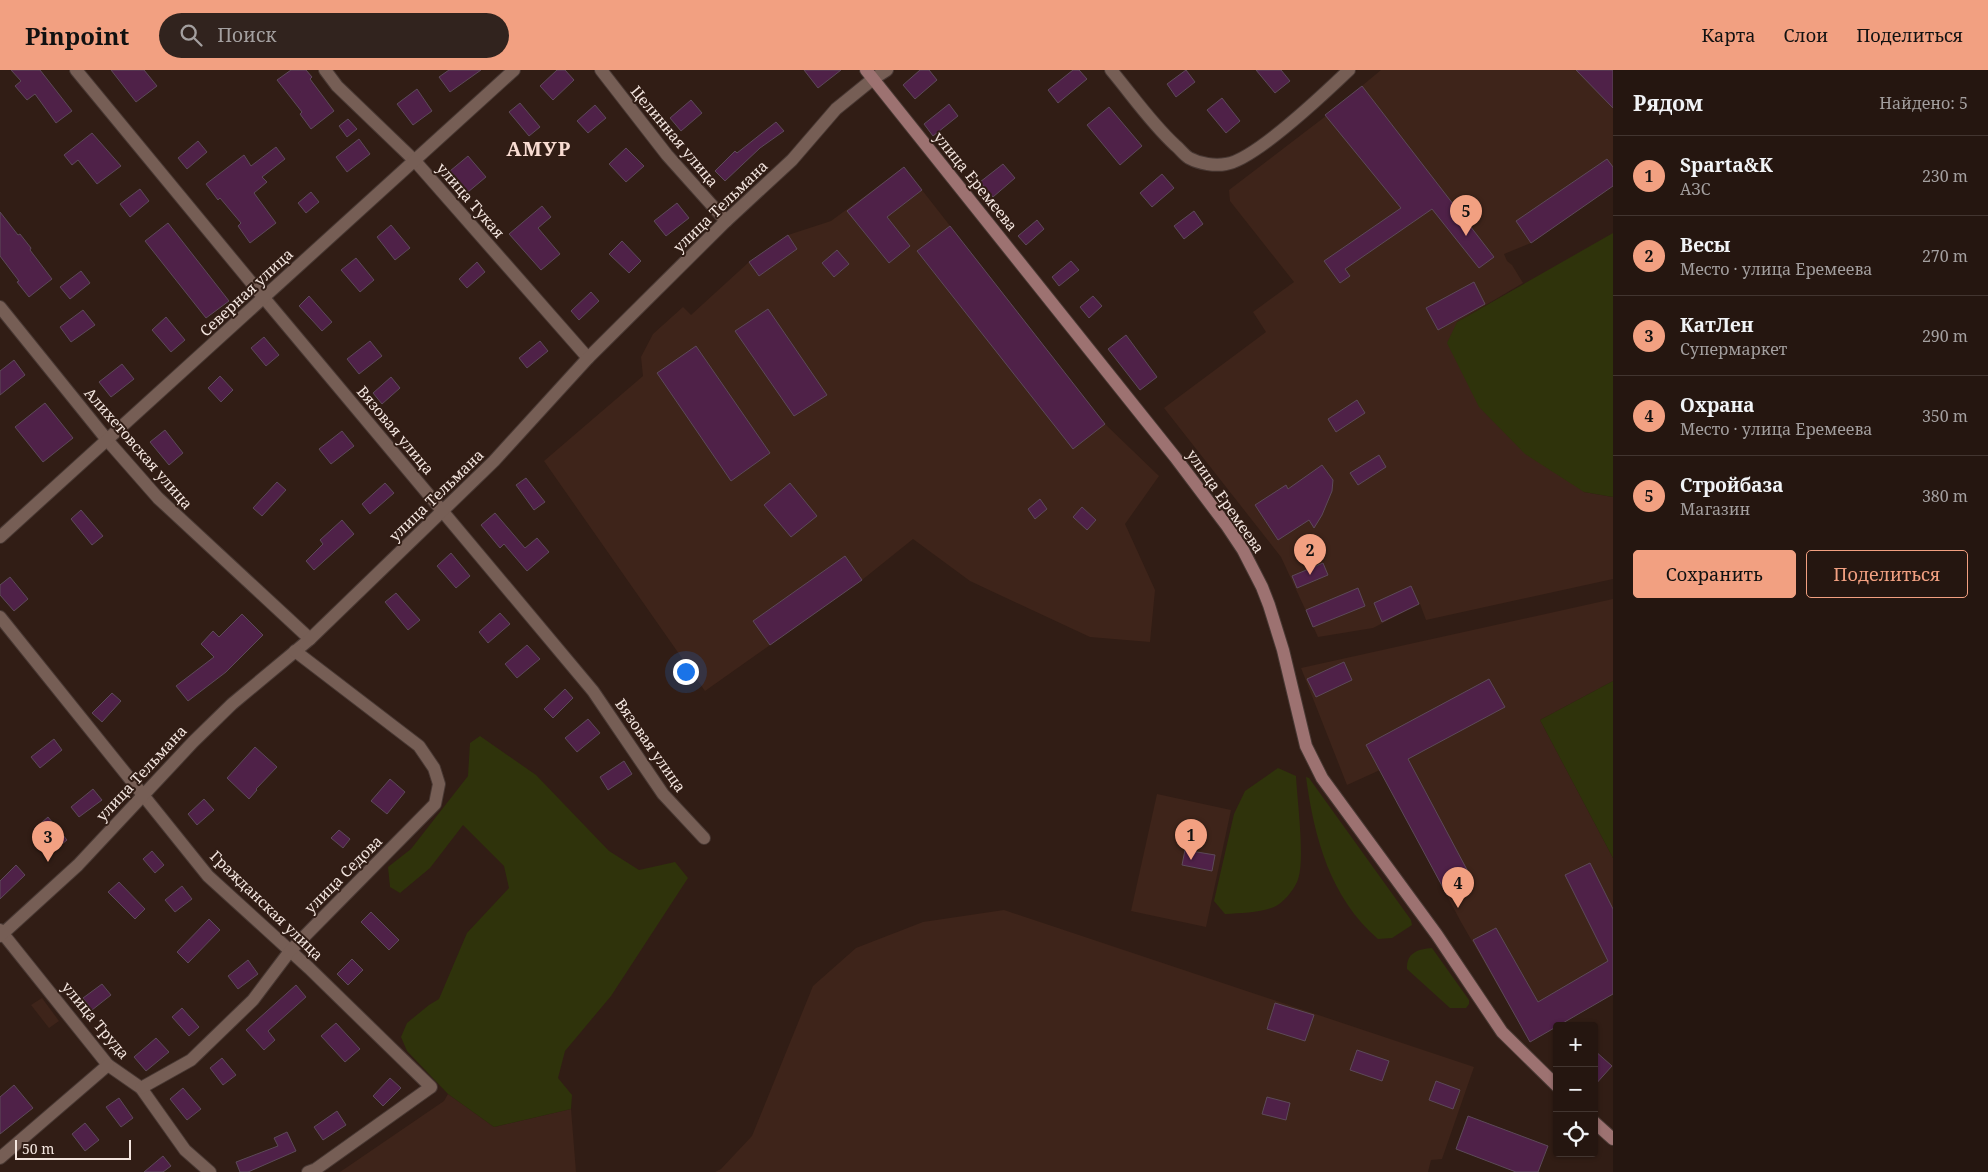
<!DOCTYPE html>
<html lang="ru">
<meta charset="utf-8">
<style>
:root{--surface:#251610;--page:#31231e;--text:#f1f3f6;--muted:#a39f9f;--line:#423530;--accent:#f2a081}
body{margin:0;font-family:"Noto Serif",serif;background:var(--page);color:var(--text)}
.controls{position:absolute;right:15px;bottom:15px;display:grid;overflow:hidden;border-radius:5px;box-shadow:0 1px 4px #0004}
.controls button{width:45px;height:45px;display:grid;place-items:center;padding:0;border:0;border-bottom:1px solid var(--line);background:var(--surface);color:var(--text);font:25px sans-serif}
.scale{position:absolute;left:15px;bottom:12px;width:116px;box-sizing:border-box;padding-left:5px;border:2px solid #f3e5df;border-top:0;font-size:14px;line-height:18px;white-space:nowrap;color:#f3e5df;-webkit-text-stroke:4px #311d15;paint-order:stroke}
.you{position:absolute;left:685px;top:601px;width:18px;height:18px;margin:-12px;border:4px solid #fff;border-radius:50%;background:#1a73e8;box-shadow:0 0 0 8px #1a73e833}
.badge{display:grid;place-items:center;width:32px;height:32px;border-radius:50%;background:var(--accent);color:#111;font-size:16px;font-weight:700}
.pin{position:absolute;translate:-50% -41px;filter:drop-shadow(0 1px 2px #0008)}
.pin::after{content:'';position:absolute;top:26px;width:18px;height:15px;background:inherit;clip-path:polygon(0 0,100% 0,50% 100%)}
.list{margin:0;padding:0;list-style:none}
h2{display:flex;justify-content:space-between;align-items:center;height:65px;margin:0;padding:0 20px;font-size:21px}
h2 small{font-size:16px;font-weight:400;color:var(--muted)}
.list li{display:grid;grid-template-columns:32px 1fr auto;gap:15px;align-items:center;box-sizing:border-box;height:80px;padding:0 20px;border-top:1px solid var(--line)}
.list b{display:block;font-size:19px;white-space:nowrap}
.list p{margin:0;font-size:16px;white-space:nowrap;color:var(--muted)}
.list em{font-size:16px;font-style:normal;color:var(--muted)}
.actions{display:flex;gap:10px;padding:15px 20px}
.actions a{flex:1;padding:11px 0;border:1px solid var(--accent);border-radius:5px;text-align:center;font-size:18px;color:var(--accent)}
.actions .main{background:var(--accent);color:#111}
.icon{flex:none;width:28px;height:28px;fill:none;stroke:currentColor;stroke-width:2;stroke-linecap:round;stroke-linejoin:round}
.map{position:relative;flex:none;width:1613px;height:1102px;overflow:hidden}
header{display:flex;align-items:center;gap:30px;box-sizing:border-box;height:70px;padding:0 25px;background:var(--accent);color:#111}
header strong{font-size:24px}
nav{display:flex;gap:28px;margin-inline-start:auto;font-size:18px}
.search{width:350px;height:45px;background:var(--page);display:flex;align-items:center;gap:12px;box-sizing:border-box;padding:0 18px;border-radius:28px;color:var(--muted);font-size:19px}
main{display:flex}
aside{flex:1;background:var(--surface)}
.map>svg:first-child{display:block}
.built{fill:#3e241a}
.green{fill:#2f330b}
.building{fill:#4f2148;stroke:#5d4a59}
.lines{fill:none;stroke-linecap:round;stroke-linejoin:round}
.street-casing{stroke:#483833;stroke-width:14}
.secondary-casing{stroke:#483833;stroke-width:14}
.street{stroke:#765e55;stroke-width:12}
.secondary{stroke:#9d7271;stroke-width:12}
.labels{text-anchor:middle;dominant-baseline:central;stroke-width:4;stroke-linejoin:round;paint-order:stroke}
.street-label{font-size:15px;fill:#f3e5df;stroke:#311d15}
.district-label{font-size:20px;font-weight:bold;letter-spacing:1px;fill:#f9dcd2;stroke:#311d15}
</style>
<header>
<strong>Pinpoint</strong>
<div class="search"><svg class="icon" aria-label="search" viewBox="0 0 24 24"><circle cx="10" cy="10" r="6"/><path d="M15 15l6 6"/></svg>Поиск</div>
<nav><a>Карта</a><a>Слои</a><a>Поделиться</a></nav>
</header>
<main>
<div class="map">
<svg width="1613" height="1102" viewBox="0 0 1613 1102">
<rect width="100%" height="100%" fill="#311d15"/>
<g class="built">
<polygon points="1381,0 1613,0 1613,116 1531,173 1504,184 1507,191 1512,195 1523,213 1457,252 1584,422 1613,427 1613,509 1426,550 1420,534 1373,558 1318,567 1281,487 1164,338 1266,262 1253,242 1294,212 1230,131 1229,120 1322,49"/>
<polygon points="904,97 1105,354 1159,406 1125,454 1155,520 1150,572 1090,567 970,511 913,469 862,510 705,621 544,391 643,306 641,287 653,264 683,237 691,245 749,192 788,165 831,151"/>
<polygon points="1613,529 1613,611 1540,650 1613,788 1613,924 1530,972 1461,852 1380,700 1347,715 1301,598"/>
<polygon points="1157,724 1231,740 1206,857 1131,841"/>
<polygon points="1004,840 1474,997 1442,1089 1431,1090 1428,1102 715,1102 721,1099 752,1066 813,916 856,878 923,852"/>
<polygon points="42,928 59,951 49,958 31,935"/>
<polygon points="448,1024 494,1057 571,1039 576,1102 340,1102 444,1031"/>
</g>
<g class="green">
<polygon points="1613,163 1613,427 1584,422 1525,384 1479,337 1447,273 1457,252"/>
<polygon points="1613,611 1613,788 1540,650"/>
<polygon points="480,666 536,705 609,781 639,800 675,792 688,808 611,926 565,981 558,1008 572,1025 571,1039 494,1057 448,1024 407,981 401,967 407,953 429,935 439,929 467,863 509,818 504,796 463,755 430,798 400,823 390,817 388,797 411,779 468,706 470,673"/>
<path d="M1278,698l18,8c1,23 10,87 1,106 -4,9 -14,21 -23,25 -15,6 -33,6 -49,7l-11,-13 20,-87 11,-23z"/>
<path d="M1306,707l3,1 102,142 1,5 -20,13 -14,1c-48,-41 -64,-102 -72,-162z"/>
<path d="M1432,878l37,52v4l-3,4h-16l-43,-39c-1,-16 11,-20 25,-21z"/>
</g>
<g class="building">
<polygon points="11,0 40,0 72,41 56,53 35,24 27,30 15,16 21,11"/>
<polygon points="111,0 144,0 157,16 136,32"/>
<polygon points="291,0 306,0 312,7 310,9 334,41 311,59 300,44 302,42 277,10"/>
<polygon points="449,0 481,0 450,22 439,7"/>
<polygon points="557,0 565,0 574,10 553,30 540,16"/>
<polygon points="804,0 841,0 818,18"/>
<polygon points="920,0 929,0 937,10 915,29 903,15"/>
<polygon points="1073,0 1079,0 1087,9 1058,33 1048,20"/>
<polygon points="1186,0 1195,12 1176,27 1167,14"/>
<polygon points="1256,0 1281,0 1290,11 1275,23"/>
<polygon points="1576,0 1613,0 1613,38"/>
<polygon points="1362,16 1494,187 1479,198 1432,139 1345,199 1350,206 1340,213 1324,191 1401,138 1325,45"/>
<polygon points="417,19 432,41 413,55 397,34"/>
<polygon points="1222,28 1240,51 1226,63 1207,40"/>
<polygon points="691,30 702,43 681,61 670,48"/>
<polygon points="520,33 540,57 529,66 509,42"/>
<polygon points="949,34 958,46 933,66 924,54"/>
<polygon points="595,35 606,48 588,63 577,51"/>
<polygon points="1109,37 1142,76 1120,95 1087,55"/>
<polygon points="348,49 357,59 347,67 339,56"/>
<polygon points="776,52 784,61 760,78 725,111 715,101 735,81 737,83"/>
<polygon points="92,63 121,96 97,114 78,90 72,95 64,85"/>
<polygon points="359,69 370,84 347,102 336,87"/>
<polygon points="198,71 207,82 187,99 178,88"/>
<polygon points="276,77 285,89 262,107 267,112 254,123 276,153 250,173 238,156 241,153 220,128 218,130 206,114 244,85 251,96"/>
<polygon points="626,78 644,96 626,112 609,94"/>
<polygon points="468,86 486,107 468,122 450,101"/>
<polygon points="1607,89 1613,97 1613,116 1531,173 1516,151"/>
<polygon points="1003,94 1015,108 993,127 980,112"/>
<polygon points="904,97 922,120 887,147 910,176 889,193 847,141"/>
<polygon points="1162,104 1174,118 1152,137 1140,123"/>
<polygon points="140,119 149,131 130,147 120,134"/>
<polygon points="311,122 319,132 306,143 298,133"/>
<polygon points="677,133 689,148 666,166 654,151"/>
<polygon points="542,136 551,147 538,158 560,184 541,200 509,164"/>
<polygon points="1194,141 1203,154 1184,169 1174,156"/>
<polygon points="0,142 18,165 20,164 31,178 30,180 52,209 29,227 17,212 19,211 0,186"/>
<polygon points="1037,150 1044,159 1026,175 1018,166"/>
<polygon points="168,153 229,231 206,248 145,171"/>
<polygon points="391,155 410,178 395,190 377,167"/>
<polygon points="950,156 1105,354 1073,379 917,181"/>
<polygon points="788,165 797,179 759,206 749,192"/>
<polygon points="622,171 641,191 629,203 609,184"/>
<polygon points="837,180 849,194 834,207 822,193"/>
<polygon points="356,188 374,210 360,222 341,200"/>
<polygon points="1071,191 1079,200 1059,216 1052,207"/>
<polygon points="477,192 485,202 467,218 459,209"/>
<polygon points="81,201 90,213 70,229 60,217"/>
<polygon points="1474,212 1485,234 1438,260 1426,238"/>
<polygon points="591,222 599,231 579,250 571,241"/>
<polygon points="309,226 332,252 322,261 299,236"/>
<polygon points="1093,226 1102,236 1089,248 1080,237"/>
<polygon points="768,239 827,325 794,346 735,261"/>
<polygon points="83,240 95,255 71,272 60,257"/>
<polygon points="166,247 185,270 171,282 152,260"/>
<polygon points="1126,265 1157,307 1140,320 1108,279"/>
<polygon points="264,267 279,285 266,296 251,278"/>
<polygon points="370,271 382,286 359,304 347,289"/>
<polygon points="540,271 548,281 527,298 519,288"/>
<polygon points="696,276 770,383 731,411 657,303"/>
<polygon points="14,290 25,305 0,325 0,301"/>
<polygon points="122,294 134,309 111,327 99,312"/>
<polygon points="220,306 233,320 221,332 208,318"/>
<polygon points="391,307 400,318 382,334 373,323"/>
<polygon points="1357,330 1365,343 1336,362 1328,349"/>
<polygon points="45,333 73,368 43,392 15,357"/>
<polygon points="165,360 183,383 169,395 150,372"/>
<polygon points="342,361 354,376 331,394 319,379"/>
<polygon points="1379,385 1386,397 1358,415 1350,403"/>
<polygon points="1322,395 1333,410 1332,421 1322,445 1314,458 1309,450 1278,470 1255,435 1286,415 1288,419"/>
<polygon points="526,408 545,432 534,440 516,415"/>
<polygon points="277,412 286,420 262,446 253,438"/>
<polygon points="385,413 394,423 370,444 362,434"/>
<polygon points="790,413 817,446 791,467 764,435"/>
<polygon points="1040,429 1047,439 1035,449 1028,439"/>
<polygon points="1082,437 1096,450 1087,460 1073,447"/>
<polygon points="81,440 103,466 92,475 71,449"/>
<polygon points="495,443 525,478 537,468 549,482 527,501 504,474 500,478 481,455"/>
<polygon points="342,450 354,464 314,500 306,491 323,474 320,470"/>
<polygon points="451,483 470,506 456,518 437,496"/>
<polygon points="845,486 862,510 770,575 753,551"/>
<polygon points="1323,493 1328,505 1297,518 1292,506"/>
<polygon points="10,507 28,529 14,541 0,525 0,515"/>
<polygon points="1411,516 1419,534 1382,552 1374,533"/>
<polygon points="1358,518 1365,536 1313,557 1306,540"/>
<polygon points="396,523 420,550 408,560 385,532"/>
<polygon points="500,543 510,554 488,573 479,562"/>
<polygon points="242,544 263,565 226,602 188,631 176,616 214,587 201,574 213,561 219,567"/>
<polygon points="527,575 540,589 517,608 505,594"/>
<polygon points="1344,592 1352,610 1316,627 1307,609"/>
<polygon points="1489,609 1505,637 1408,689 1473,811 1447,825 1366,675"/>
<polygon points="565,619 573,628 553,648 544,639"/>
<polygon points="112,623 121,631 102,652 92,643"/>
<polygon points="588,649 600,663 577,682 565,668"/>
<polygon points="54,669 62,680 40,698 31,687"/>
<polygon points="255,677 277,697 256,719 257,720 249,729 227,708"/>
<polygon points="624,691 632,704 608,720 600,707"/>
<polygon points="390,709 405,722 387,744 371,731"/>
<polygon points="93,719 102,730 79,747 71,737"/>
<polygon points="204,729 214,740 197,755 188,744"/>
<polygon points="48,747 67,770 52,782 34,759"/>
<polygon points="339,760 350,769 343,778 331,768"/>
<polygon points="1185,780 1215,785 1212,801 1182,795"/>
<polygon points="152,781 164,795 155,803 143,789"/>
<polygon points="1590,793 1613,839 1613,924 1530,972 1473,870 1496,858 1538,932 1608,891 1565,805"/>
<polygon points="16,795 25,805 0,829 0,811"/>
<polygon points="119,812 145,839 135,849 108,822"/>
<polygon points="182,816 192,829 175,842 165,830"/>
<polygon points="371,842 399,870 389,880 361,852"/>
<polygon points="209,849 220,860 188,893 177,882"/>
<polygon points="352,889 363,900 348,915 337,904"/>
<polygon points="248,890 258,904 238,919 228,906"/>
<polygon points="102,914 111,925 92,940 83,928"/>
<polygon points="296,915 306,927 268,961 275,970 264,980 246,960"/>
<polygon points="1275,933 1314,945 1305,971 1267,959"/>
<polygon points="182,938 199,957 189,966 172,947"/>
<polygon points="336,953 360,979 345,992 321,966"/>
<polygon points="156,968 169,982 146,1001 134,987"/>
<polygon points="1357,980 1389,991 1382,1011 1350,1000"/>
<polygon points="1594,980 1612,996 1594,1016"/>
<polygon points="222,988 236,1005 223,1015 210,998"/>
<polygon points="390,1008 401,1018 383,1036 373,1026"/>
<polygon points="1436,1011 1460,1020 1453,1039 1429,1030"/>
<polygon points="14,1015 33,1038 0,1064 0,1027"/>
<polygon points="183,1018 201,1039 187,1050 170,1029"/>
<polygon points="1267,1027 1290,1033 1286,1050 1262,1044"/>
<polygon points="119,1028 133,1048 121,1057 106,1037"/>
<polygon points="337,1041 346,1055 323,1070 314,1057"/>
<polygon points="1468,1046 1548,1076 1538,1102 1516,1102 1456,1079"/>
<polygon points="85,1053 99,1070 85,1081 72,1064"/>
<polygon points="287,1062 296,1081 248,1102 240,1102 236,1092 278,1076 274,1068"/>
<polygon points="163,1086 171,1096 163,1102 144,1102"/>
</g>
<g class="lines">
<g class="street-casing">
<g id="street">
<polyline points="76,0 264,228 593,621 663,724 704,768"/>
<polyline points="325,0 337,16 415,91 588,288"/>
<polyline points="601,0 667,85 726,151"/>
<path d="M1111,0c21,25 40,53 64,75 5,4 9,10 14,13 11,6 26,8 37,6 29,-4 100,-72 123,-94"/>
<polyline points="0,237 108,371 158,428 310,569"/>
<polyline points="0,467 514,0"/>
<polyline points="0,547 208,806 309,898 431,1017 316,1099 308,1102"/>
<polyline points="0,860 108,995 141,1018 185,1080 210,1102"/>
<polyline points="0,866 78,795 193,672 232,634 310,569 494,391 588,288 726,151 792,90 836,39 873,9 887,0"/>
<polyline points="141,1018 191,990 253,930 290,881 435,734 439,714 434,698 419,676 295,581"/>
<polyline points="0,1088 108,995"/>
</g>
</g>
<g class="secondary-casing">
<g id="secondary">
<polyline points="866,0 1175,387 1227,456 1243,480 1262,517 1269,535 1283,580 1306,676 1322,708 1437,865 1502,962 1557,1016"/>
<polyline points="1594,1052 1613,1069"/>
</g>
</g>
<use href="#street" class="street"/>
<use href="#secondary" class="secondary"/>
</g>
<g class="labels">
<g class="street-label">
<text transform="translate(675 66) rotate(50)">Целинная улица</text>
<text transform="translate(976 111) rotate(51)">улица Еремеева</text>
<text transform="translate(471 130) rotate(49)">улица Тукая</text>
<text transform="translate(720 136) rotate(-44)">улица Тельмана</text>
<text transform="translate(246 222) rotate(-43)">Северная улица</text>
<text transform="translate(396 360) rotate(50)">Вязовая улица</text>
<text transform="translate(139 378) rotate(49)">Алихетовская улица</text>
<text transform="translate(436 425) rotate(-44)">улица Тельмана</text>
<text transform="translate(1226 431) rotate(55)">улица Еремеева</text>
<text transform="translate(651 675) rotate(55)">Вязовая улица</text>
<text transform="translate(141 703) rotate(-47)">улица Тельмана</text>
<text transform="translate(343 804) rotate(-45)">улица Седова</text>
<text transform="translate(267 835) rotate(44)">Гражданская улица</text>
<text transform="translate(96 950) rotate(50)">улица Труда</text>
</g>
<g class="district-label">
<text x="539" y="78">АМУР</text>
</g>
</g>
</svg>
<div class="controls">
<button>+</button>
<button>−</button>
<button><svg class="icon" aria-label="locate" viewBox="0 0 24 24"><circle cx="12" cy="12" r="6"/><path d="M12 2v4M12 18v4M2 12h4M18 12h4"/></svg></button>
</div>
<div class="scale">50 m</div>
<div class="you"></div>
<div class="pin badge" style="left:1191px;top:790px">1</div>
<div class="pin badge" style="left:1310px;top:505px">2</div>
<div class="pin badge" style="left:48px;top:792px">3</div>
<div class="pin badge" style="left:1458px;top:838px">4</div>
<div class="pin badge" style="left:1466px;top:166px">5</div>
</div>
<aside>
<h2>Рядом<small>Найдено: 5</small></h2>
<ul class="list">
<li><span class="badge">1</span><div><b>Sparta&amp;K</b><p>АЗС</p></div><em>230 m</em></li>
<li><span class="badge">2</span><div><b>Весы</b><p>Место · улица Еремеева</p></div><em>270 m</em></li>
<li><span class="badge">3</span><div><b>КатЛен</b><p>Супермаркет</p></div><em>290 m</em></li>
<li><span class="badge">4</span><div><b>Охрана</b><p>Место · улица Еремеева</p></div><em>350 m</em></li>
<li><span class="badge">5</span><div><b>Стройбаза</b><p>Магазин</p></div><em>380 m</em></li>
</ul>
<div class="actions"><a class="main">Сохранить</a><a>Поделиться</a></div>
</aside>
</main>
